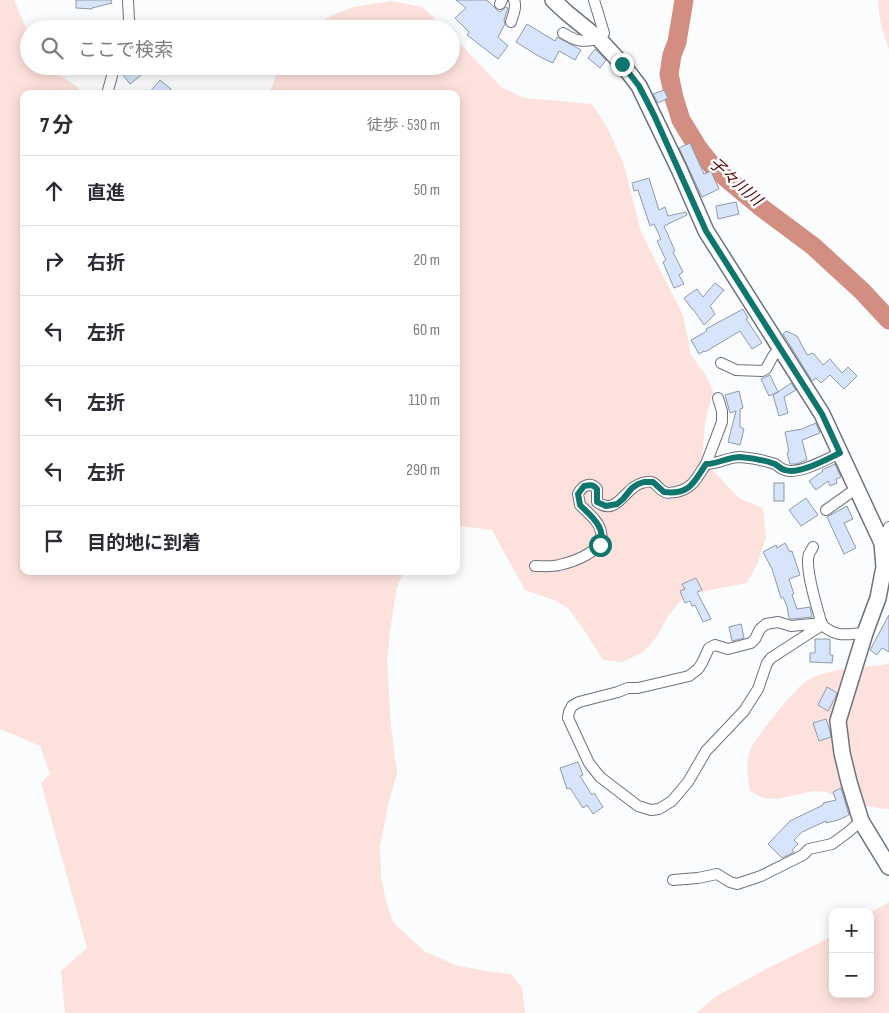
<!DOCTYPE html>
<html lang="ja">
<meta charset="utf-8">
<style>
:root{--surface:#fff;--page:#f2f2f3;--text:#2b2b33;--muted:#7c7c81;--line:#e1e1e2}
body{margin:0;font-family:"Sofia Sans Condensed","Noto Sans JP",sans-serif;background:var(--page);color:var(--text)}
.controls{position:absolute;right:15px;bottom:15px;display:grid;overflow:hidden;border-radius:10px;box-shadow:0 2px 12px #0003}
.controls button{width:45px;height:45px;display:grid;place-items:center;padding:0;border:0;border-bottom:1px solid var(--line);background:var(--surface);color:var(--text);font:25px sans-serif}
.stop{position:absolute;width:15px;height:15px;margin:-11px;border:4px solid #0f766e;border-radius:50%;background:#fff}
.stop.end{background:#0f766e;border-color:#fff;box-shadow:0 1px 5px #0008}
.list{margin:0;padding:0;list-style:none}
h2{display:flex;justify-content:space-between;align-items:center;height:65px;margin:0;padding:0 20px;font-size:21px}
h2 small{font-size:16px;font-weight:400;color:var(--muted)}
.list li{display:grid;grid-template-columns:32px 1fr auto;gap:15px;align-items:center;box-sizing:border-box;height:70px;padding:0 20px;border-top:1px solid var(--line)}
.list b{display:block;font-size:19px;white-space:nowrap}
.list em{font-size:16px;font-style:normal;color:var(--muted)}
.icon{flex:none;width:28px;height:28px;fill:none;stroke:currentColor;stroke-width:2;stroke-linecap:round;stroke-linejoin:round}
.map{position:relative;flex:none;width:889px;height:1013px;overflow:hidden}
.search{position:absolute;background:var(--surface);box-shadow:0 2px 12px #0003;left:20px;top:20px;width:440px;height:55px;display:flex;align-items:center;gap:12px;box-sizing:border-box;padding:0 18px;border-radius:28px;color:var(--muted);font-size:19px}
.panel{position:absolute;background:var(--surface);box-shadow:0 2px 12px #0003;left:20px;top:90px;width:440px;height:485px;border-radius:10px}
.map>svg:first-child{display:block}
.green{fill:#fde1dc}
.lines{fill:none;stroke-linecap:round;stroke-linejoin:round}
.river{stroke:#d38e82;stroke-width:19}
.building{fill:#d6e5fb;stroke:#929aa5}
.street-casing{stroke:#6d737e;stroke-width:12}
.secondary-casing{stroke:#6d737e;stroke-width:18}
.street{stroke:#fff;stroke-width:10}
.secondary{stroke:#fff;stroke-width:15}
.route{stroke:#0f766e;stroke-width:6}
.labels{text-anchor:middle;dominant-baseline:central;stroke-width:5;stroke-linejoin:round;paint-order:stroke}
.water-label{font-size:16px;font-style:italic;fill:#570200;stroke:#fafcfe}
</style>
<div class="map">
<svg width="889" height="1013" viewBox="0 0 889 1013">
<rect width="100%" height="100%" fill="#fafcfe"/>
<g class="green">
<polygon points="0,0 14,0 29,35 29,66 46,66 76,86 83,94 24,94 24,571 404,571 397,587 390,631 387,661 391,726 397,773 388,805 380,847 381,877 386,901 393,922 424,951 455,965 486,971 511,974 522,988 525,1013 65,1013 61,971 87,948 41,783 50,774 40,746 0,729"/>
<polygon points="878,0 889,0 889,50 881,26"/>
<polygon points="392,1 422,7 446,29 308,29 333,15 353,7"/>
<polygon points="451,34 501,87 524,98 592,104 607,127 624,165 641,232 683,315 691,355 705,374 713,391 705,423 702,459 740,499 763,508 766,538 757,564 747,583 695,593 680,601 667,618 656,638 643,652 623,662 603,660 584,630 568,608 554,600 525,590 492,530 459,526 456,527 456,94 269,94 280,66 451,66"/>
<path d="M889,663v146l-11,-1 -33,-6 -18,-10 -13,-1 -37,8 -14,-1 -13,-7c-2,-12 -4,-26 -1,-38 2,-11 47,-65 57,-72 22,-13 54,-14 79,-16z"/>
<polygon points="889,902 889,1013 696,1013 715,997 768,968 833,936 833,994 870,994 870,913"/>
</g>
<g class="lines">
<polyline class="river" points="684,0 677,42 672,55 669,74 674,98 681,120 698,148 714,168 762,208 813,246 862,291 889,320"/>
</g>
<g class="building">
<polygon points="76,0 111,0 112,3 92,8 92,9 76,8"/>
<polygon points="456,0 487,0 497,10 500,12 506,7 508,8 504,20 505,24 498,37 508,46 498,59 467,35 469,32 455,18 466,8"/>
<polygon points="527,24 555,41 557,37 581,50 575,60 559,51 553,63 540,57 516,42"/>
<polygon points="595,49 606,60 600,68 588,58"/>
<polygon points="128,66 153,66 130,84 121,72"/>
<polygon points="160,80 171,89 166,94 148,94"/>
<polygon points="664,90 668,98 658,103 653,94"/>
<polygon points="690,143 704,174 711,171 719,189 702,197 679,148"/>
<polygon points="649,178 659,210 665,207 668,216 686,212 687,215 664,226 675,251 673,252 683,272 679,275 684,284 674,288 663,262 666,260 657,241 661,239 654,224 650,226 638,190 634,191 632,183"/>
<polygon points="736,202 739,214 718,219 716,206"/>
<polygon points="715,283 724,290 710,306 715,314 704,325 693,309 692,309 684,298 697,289 703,297"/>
<polygon points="743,309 748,318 746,319 762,343 752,349 740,331 705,352 704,351 699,354 691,340 707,331 706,329"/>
<polygon points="786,331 797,336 807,355 813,353 823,365 830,359 842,373 848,367 857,376 844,389 830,375 821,383 816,378 812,381 783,334"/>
<polygon points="770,375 778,392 791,383 796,390 784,397 788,413 779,416 773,395 778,392 769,396 761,379"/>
<polygon points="739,391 743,408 740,409 740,427 744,429 740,445 728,442 736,411 730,413 725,395"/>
<polygon points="816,423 820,433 802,440 807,460 796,464 790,464 787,453 789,452 785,432 802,429"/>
<polygon points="835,464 841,477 836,479 837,483 830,486 828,481 816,490 809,481 823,471 822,470"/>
<rect x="774" y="483" width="10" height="18"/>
<polygon points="806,498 818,515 801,526 789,510"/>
<polygon points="847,506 853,519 844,523 856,548 844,554 827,517"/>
<polygon points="785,543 790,552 792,551 800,575 789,579 794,594 792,595 797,609 810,607 812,617 792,619 789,618 787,606 783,597 781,598 772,569 763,552 776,545 777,548"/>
<polygon points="696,578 702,590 697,592 711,619 703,622 695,605 692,606 690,601 685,603 680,591 685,589 682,584"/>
<polygon points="889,615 889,652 882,648 877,655 870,650"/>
<polygon points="741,624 744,638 732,641 729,627"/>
<polygon points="815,639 830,639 830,655 833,655 832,663 810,662 810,653 815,653"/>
<polygon points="827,687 837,693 835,698 828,711 818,705"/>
<polygon points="826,719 829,728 831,737 819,741 813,723"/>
<polygon points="578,762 583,775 580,776 592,795 594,793 603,807 593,814 587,805 583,808 570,788 567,789 560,768"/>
<polygon points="841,788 849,815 838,820 826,823 826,821 802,832 794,840 798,844 792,850 794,852 782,858 768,844 790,821 823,805 823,803 836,800 833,792"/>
</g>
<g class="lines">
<g class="street-casing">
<g id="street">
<polyline points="128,0 129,20 133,29"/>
<polyline points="500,4 502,0"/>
<path d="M511,22c2,-7 6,-15 3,-22"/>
<path d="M563,33c14,9 19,9 36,6l5,-6 -10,-33"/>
<polyline points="107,94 113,72 116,66"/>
<polyline points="721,363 736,370 762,371 766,369 773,356 780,348"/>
<path d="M718,398l4,13v11l-16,42c12,0 22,-7 34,-7 11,1 24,3 35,7 3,2 6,5 10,6 14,5 42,-11 55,-17"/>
<polyline points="826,510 857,488"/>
<polyline points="882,543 889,527"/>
<path d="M813,547c0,1 -4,6 -4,7 -5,14 9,56 13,71"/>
<path d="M535,566c8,0 17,1 24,-1 14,-3 47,-14 42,-33 -2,-11 -13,-19 -21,-27l-2,-11c4,-8 12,-13 19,-5v13c20,15 28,-15 45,-19 15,-5 13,5 23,9 3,2 8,0 11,0 17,-3 21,-15 30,-28"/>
<path d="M822,623l-31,3 -13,-4 -12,2 -6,5 -5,10 -4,4 -23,6 -13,-4 -6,3 -7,15 -4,6 -9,7 -51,12h-10l-10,4 -39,10 -7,4 -3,6 -1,6 21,45 11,14 38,29 13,4 8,-1 13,-8 16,-19 18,-31 38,-40 14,-22 9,-26 4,-5 51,-33c15,13 24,9 43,8"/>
<polyline points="673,880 698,878 717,874 730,882 737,884 761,876 803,855 809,849 832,844 847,833 861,821"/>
</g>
</g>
<g class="secondary-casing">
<polyline id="secondary" points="553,0 567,13 599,39 622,64 639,86 679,169 706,231 822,414 882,543 884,567 878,598 865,633 838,721 842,753 849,782 861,821 889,867"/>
</g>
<use href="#street" class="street"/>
<use href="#secondary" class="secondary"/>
</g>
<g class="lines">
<path class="route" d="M600,545c7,-17 -9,-29 -20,-40l-2,-11 6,-8c5,-1 9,-2 13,3v13l9,4 11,-2 6,-5 9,-11 6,-4 6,-2h9l11,10c26,3 29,-9 42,-28 12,0 22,-7 34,-7 11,1 24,3 35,7 3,2 6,5 10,6 14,5 42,-11 55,-17l-18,-39 -116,-183 -52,-116 -15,-29 -17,-22"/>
</g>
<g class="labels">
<g class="water-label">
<text transform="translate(735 182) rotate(41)">子々川川</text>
</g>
</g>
</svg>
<div class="controls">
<button>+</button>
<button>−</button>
</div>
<div class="stop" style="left:600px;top:545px"></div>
<div class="stop end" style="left:622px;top:64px"></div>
<div class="search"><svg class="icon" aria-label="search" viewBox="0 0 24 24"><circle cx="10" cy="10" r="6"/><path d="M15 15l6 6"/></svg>ここで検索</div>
<section class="panel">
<h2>7 分<small>徒歩 · 530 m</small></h2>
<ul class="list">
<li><svg class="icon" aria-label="ahead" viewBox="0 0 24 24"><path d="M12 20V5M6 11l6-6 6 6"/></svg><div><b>直進</b></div><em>50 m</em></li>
<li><svg class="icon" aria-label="right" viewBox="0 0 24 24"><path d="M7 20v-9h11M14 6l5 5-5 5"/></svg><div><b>右折</b></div><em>20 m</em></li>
<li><svg class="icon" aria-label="left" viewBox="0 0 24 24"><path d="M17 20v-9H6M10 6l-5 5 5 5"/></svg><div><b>左折</b></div><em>60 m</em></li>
<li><svg class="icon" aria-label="left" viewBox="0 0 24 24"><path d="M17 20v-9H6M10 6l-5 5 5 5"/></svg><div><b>左折</b></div><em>110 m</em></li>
<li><svg class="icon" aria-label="left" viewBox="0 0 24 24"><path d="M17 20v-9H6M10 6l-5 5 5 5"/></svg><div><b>左折</b></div><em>290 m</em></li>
<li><svg class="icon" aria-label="arrive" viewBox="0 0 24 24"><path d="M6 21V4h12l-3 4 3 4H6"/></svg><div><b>目的地に到着</b></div></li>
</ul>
</section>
</div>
